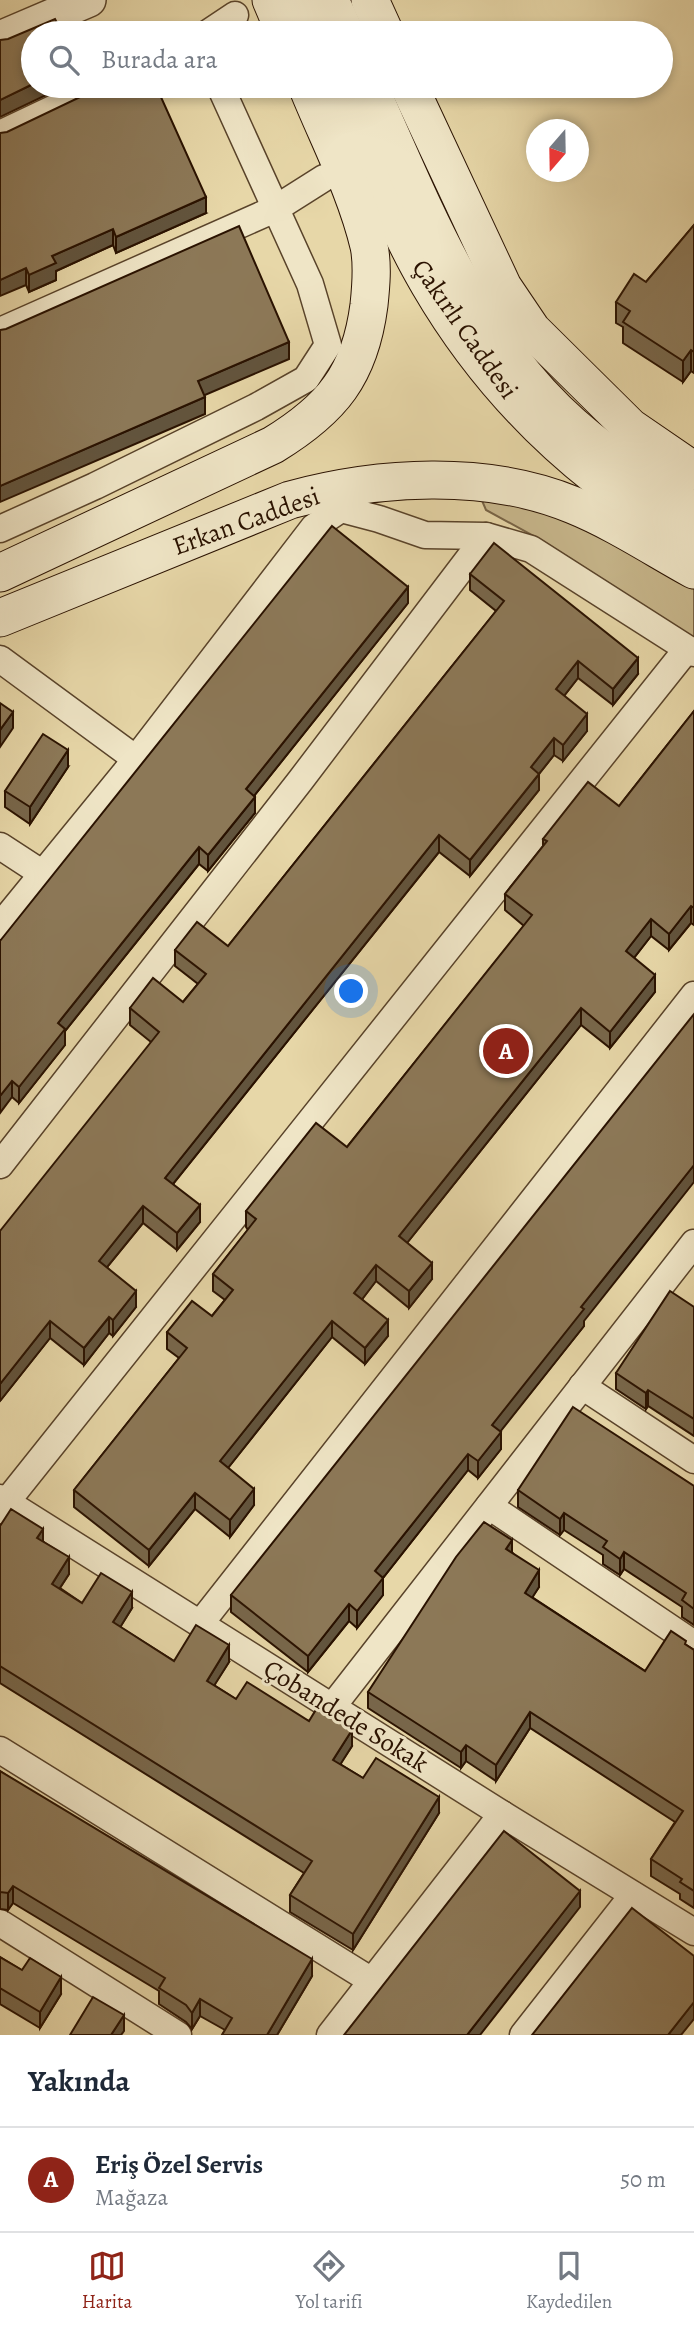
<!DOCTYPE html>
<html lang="tr">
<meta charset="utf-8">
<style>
:root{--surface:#fff;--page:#f6f6f7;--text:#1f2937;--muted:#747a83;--line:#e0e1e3;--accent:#8f2418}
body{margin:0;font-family:Alegreya,serif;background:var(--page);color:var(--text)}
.compass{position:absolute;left:526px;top:119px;width:63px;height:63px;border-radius:50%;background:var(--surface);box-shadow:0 4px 10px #0003;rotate:200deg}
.you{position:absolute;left:352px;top:992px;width:24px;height:24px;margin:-18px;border:5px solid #fff;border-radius:50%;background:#1a73e8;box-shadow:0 0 0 10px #1a73e833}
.badge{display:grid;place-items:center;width:46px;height:46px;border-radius:50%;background:var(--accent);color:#fff;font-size:23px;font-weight:700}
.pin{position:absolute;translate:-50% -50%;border:4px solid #fff;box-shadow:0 2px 7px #0006}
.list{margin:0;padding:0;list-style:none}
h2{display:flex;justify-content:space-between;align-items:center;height:91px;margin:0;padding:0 28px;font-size:30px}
h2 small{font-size:23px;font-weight:400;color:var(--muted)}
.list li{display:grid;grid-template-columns:46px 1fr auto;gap:21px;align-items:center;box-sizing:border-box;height:105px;padding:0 28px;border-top:2px solid var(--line)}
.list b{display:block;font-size:26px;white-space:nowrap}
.list p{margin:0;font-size:23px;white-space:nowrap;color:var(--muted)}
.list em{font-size:23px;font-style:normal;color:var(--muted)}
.icon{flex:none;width:38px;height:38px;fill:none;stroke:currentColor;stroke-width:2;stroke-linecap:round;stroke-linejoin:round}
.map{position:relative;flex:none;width:694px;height:2035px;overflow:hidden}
.search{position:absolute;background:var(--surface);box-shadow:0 4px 10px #0003;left:21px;right:21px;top:21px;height:77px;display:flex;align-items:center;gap:18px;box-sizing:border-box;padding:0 24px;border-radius:38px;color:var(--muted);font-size:26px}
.sheet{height:196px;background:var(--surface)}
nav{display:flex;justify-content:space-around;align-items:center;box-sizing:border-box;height:98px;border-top:2px solid var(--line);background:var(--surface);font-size:19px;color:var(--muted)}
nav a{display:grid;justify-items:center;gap:4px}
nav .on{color:var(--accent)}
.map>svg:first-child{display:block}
.green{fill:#c7b68b;stroke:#786446;stroke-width:2}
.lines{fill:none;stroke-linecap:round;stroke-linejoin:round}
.minor-casing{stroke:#59432a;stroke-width:29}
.tertiary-casing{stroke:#59432a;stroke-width:36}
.secondary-casing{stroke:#2a1200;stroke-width:39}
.minor{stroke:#efe5c6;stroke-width:26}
.tertiary{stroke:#efe5c6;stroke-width:33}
.secondary{stroke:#efe5c6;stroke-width:37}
.wall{fill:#78674b;stroke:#2a1200;stroke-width:2}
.shaded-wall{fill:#62543d;stroke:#2a1200;stroke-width:2}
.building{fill:#8c7857;stroke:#2a1200;stroke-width:2}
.labels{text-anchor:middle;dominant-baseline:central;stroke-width:6;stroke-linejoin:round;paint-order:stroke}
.street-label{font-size:26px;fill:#2a1200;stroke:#efe5c6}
</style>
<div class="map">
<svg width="694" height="2035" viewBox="0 0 694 2035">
<rect width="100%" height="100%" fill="#e7d7a8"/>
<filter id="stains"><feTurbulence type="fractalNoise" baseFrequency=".00286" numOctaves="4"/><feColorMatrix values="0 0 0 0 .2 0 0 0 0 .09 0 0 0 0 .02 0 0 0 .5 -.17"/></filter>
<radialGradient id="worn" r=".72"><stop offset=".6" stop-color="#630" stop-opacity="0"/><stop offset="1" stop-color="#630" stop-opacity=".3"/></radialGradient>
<polygon class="green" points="480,496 549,512 694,579 694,638 543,541 486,510"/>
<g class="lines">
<g class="minor-casing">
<g id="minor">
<polyline points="208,33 235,15"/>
<polyline points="0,134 101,86"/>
<polyline points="0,331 275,209 324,178"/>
<polyline points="0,529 95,486 256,407 306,379 328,345 310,284 220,86"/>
<polyline points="0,659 136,759"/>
<polyline points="0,846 43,874"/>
<polyline points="0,926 125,773 314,527 341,509 379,519 425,535 486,536 531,549 694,653"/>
<polyline points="0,1165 300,781 486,536"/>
<polyline points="582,1386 694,1460"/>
<polyline points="0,1498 502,1814 694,1932"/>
<polyline points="489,1506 694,1644"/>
<polyline points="0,1510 687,649"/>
<polyline points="200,1624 694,995"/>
<polyline points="332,1707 694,1243"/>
<polyline points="0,1750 372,1981"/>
<polyline points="0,1923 178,2035"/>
<polyline points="330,2035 502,1814"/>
<polyline points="523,2035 633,1895"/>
</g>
</g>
<g class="tertiary-casing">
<polyline id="tertiary" points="0,38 89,0"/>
</g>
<g class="secondary-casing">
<g id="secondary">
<polyline points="271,0 285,33"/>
<polyline points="300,0 315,33"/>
<polyline points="330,0 345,33"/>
<polyline points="370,0 385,33"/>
<path d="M338,86c29,65 55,137 91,198 63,108 147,188 253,252"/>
<path d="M369,86c51,113 97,236 188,325 40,39 89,71 137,100"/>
<polyline points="409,86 503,287 532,330 630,427 694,471"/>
<polyline points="359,133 380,214"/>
<path d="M0,573l273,-128c59,-36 87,-70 96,-140 2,-19 4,-40 0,-59 -13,-55 -41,-108 -62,-160"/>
<path d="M0,618l290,-118c88,-24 196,-31 283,5 42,17 81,43 121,65"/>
</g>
</g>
<use href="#minor" class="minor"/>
<use href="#tertiary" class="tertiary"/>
<use href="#secondary" class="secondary"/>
</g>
<g class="wall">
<polygon points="0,133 206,213 116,253 113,245 56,271 56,280 29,292 26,285"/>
<polygon points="694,225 694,373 691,371 683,382 623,343 623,327 616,323 616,302 646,282"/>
<polygon points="470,574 638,674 613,705 578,678 564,696 587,731 563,761 554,755 539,774 539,790 470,876 439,852 173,1184 200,1222 177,1250 143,1223 107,1267 136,1307 113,1336 109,1333 84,1365 50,1338 0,1401 151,1042 130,1025 130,1008 183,1002 198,984 175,966 175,950 228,946 496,611 470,590"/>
<polygon points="408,603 254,796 255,813 208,871 199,864 65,1031 65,1045 19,1103 12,1097 0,941"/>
<polygon points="694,711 694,925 691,923 669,950 651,936 634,958 655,992 610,1048 581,1025 407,1243 432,1279 409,1308 376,1281 362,1299 388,1336 365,1364 332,1337 228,1468 254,1505 230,1537 195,1509 149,1566 74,1507 74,1490 179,1358 167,1349 167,1332 212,1316 225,1300 213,1291 213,1274 248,1230 246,1227 246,1211 347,1147 524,926 505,910 505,894 543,846 543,839 619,806"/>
<polygon points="68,767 30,824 5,807 5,791"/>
<polygon points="694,1307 694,1436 648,1406 646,1409 616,1389 616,1373"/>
<polygon points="584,1321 584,1326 500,1431 501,1449 478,1478 468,1470 383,1578 383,1595 357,1628 349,1621 308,1672 231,1612 231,1595"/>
<polygon points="694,1486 694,1625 682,1617 682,1607 624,1569 620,1575 603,1564 603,1555 564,1530 560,1535 518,1507 518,1490"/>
<polygon points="0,1526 43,1541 69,1574 60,1588 82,1603 132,1608 120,1627 174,1661 229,1662 214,1685 236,1699 309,1721 352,1746 340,1764 363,1778 439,1813 353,1950 290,1912 290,1895 304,1873 0,1683"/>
<polygon points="512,1552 539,1587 532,1597 645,1671 686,1645 694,1650 694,1908 680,1899 680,1894 651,1876 651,1859 675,1822 530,1728 496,1781 466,1761 461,1768 368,1708 368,1692"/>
<polygon points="0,1771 312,1976 277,2035 222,2035 225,2030 200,2016 192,2029 186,2022 159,2004 159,1991 13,1903 8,1910 0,1909"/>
<polygon points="0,1957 61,1994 40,2028 0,2004"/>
</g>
<g class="shaded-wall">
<polygon points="33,84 33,86 65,86 0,117 0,100"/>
<polygon points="206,197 206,213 116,253 116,237"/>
<polygon points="113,229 113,245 56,271 56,280 29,292 29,275 52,256"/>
<polygon points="26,268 26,285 0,296 0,280"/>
<polygon points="289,342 289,359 198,398 198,381"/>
<polygon points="691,350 691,371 683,382 683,361"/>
<polygon points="205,397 205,414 0,502 0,486"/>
<polygon points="408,587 408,603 246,806 246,789"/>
<polygon points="638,658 638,674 613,705 613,689"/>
<polygon points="578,661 578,678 556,706 556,689"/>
<polygon points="13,712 13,728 0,747 0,730"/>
<polygon points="587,714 587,731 563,761 563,745"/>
<polygon points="554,738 554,755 531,784 531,767"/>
<polygon points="68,750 68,767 30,824 30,807"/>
<polygon points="539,774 539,790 470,876 470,860"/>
<polygon points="255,797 255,813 208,871 208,855"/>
<polygon points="439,835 439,852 165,1194 165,1178"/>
<polygon points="199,847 199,864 65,1031 65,1045 19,1103 19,1087 58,1023"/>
<polygon points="691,906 691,923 669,950 669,934"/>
<polygon points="651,919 651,936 626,968 626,951"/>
<polygon points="655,975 655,992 610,1048 610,1032"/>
<polygon points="581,1008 581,1025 399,1253 399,1236"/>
<polygon points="12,1081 12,1097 0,1113 0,1096"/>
<polygon points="694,1165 694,1182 584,1321 584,1326 492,1442 492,1425 581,1307"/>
<polygon points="200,1205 200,1222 177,1250 177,1233"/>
<polygon points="143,1206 143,1223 99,1277 99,1261"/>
<polygon points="432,1263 432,1279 409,1308 409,1291"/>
<polygon points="376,1265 376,1281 354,1310 354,1293"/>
<polygon points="136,1291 136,1307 113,1336 113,1320"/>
<polygon points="109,1317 109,1333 84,1365 84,1348"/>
<polygon points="388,1320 388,1336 365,1364 365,1348"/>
<polygon points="50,1321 50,1338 0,1401 0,1384"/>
<polygon points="332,1321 332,1337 220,1478 220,1461"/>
<polygon points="648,1390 648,1406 646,1409 646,1393"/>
<polygon points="501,1432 501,1449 478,1478 478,1461"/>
<polygon points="468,1454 468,1470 375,1588 375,1571"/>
<polygon points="254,1489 254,1505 230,1537 230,1520"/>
<polygon points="195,1493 195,1509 149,1566 149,1550"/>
<polygon points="564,1513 564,1530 560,1535 560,1519"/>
<polygon points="43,1529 43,1545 37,1538"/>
<polygon points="512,1540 512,1556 506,1549"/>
<polygon points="624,1552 624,1569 620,1575 620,1559"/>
<polygon points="69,1557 69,1574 52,1600 52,1584"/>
<polygon points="539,1570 539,1587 525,1609 525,1593"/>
<polygon points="383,1578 383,1595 357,1628 357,1611"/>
<polygon points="132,1592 132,1608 113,1639 113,1622"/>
<polygon points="349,1604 349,1621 308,1672 308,1656"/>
<polygon points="229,1645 229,1662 207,1697 207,1681"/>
<polygon points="530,1712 530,1728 496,1781 496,1765"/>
<polygon points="352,1730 352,1746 333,1776 333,1760"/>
<polygon points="466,1745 466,1761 461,1768 461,1752"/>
<polygon points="439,1797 439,1813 353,1950 353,1934"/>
<polygon points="13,1886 13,1903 8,1910 8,1893"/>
<polygon points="580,1891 580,1907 480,2035 467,2035"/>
<polygon points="312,1959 312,1976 277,2035 267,2035"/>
<polygon points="61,1977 61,1994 40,2028 40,2012"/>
<polygon points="200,1999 200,2016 192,2029 192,2013"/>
<polygon points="694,2002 694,2019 681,2035 668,2035"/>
<polygon points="124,2015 124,2031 121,2035 111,2035"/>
</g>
<g class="building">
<polygon points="55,19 62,33 33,33 33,84 0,100 0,40 8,39"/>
<polygon points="103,86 156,86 206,197 116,237 113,229 52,256 56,263 29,275 26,268 0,280 0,133 7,132"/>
<polygon points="694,225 694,352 691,350 683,361 623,322 630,311 616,302 634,274 646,282"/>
<polygon points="239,226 289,342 198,381 205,397 0,486 0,330 6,329"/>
<polygon points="332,526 408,587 246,789 255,797 208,855 199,847 58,1023 65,1029 19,1087 12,1081 0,1096 0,941"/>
<polygon points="494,543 638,658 613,689 578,661 556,689 587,714 563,745 554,738 531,767 539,774 470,860 439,835 165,1178 200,1205 177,1233 143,1206 99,1261 136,1291 113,1320 109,1317 84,1348 50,1321 0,1384 0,1231 159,1032 130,1008 153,978 183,1002 206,974 175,950 197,922 228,946 504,601 470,574"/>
<polygon points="0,703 13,712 0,730"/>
<polygon points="694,711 694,908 691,906 669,934 651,919 626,951 655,975 610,1032 581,1008 399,1236 432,1263 409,1291 376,1265 354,1293 388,1320 365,1348 332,1321 220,1461 254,1489 230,1520 195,1493 149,1550 74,1490 187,1348 167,1332 192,1301 212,1316 233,1290 213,1274 256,1219 246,1211 316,1123 347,1147 532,915 505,894 547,841 543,839 588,782 619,806"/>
<polygon points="43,734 68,750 30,807 5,791"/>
<polygon points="694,1014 694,1165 581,1307 584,1309 492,1425 501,1432 478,1461 468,1454 375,1571 383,1578 357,1611 349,1604 308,1656 231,1595"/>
<polygon points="670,1291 694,1307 694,1419 648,1390 646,1393 616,1373"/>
<polygon points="573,1407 694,1486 694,1609 682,1600 686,1593 624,1552 620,1559 603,1547 607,1541 564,1513 560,1519 518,1490"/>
<polygon points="11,1509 43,1529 37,1538 69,1557 52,1584 82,1603 101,1573 132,1592 113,1622 174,1661 196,1625 229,1645 207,1681 236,1699 247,1682 309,1721 317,1708 352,1730 333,1760 363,1778 376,1758 439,1797 353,1934 290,1895 312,1861 0,1666 0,1526"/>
<polygon points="484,1522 512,1540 506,1549 539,1570 525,1593 645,1671 671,1631 686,1641 685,1644 694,1650 694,1891 680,1882 682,1879 651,1859 683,1811 530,1712 496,1765 466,1745 461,1752 368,1692 456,1557"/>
<polygon points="0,1771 312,1959 267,2035 222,2035 232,2018 200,1999 192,2013 186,2005 159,1988 165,1978 13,1886 8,1893 0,1892"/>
<polygon points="504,1831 580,1891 467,2035 344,2035"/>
<polygon points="632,1908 694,1956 694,2002 668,2035 532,2035"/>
<polygon points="0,1957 22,1970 30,1958 61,1977 40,2012 0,1988"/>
<polygon points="93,1997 124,2015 111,2035 70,2035"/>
</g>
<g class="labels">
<g class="street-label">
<text transform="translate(465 329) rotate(55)">Çakırlı Caddesi</text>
<text transform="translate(246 521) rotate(-20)">Erkan Caddesi</text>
<text transform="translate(346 1716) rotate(32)">Çobandede Sokak</text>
</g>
</g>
<rect width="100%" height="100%" filter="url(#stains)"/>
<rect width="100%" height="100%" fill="url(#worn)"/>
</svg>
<svg class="compass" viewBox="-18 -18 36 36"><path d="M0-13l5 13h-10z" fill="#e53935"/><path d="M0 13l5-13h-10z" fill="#747a83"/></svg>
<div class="you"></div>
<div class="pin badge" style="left:506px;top:1051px">A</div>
<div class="search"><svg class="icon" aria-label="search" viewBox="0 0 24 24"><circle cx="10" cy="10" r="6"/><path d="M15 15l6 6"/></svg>Burada ara</div>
</div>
<section class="sheet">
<h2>Yakında<small></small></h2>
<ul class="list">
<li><span class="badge">A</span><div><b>Eriş Özel Servis</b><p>Mağaza</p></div><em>50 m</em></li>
</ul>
</section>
<nav>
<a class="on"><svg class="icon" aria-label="map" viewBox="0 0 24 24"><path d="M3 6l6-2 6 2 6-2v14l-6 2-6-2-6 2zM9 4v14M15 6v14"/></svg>Harita</a>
<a><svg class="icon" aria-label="directions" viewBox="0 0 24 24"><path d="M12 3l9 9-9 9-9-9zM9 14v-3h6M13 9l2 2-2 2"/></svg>Yol tarifi</a>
<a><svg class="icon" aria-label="saved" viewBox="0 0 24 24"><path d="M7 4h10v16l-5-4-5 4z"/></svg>Kaydedilen</a>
</nav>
